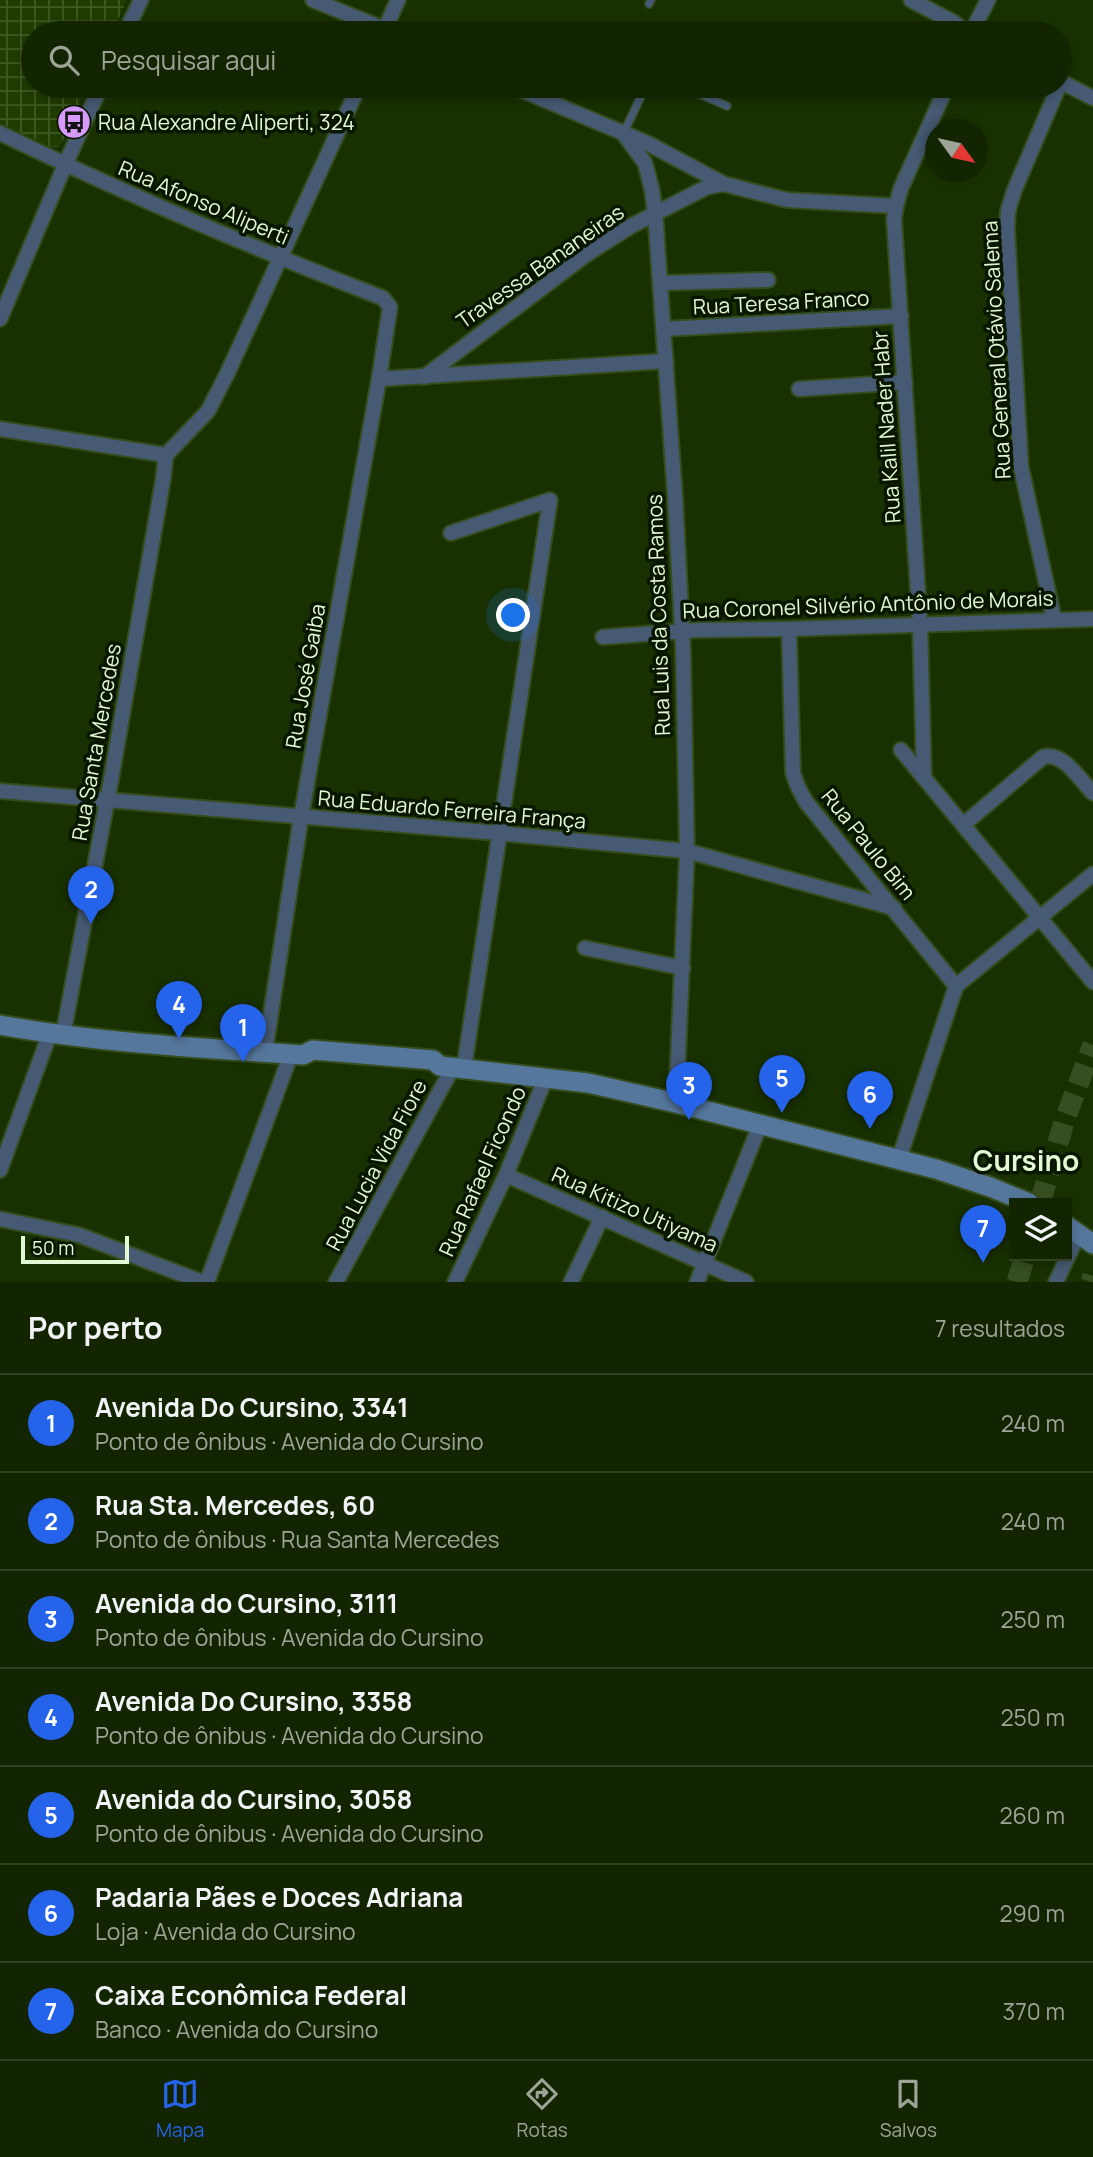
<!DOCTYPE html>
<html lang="pt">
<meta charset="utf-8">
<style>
:root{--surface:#132500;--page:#1c2d0a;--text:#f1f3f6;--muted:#9da599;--line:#324222;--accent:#2563eb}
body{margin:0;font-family:Manrope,sans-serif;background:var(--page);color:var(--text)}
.controls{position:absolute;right:21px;bottom:21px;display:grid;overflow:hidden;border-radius:0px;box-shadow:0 4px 10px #0003}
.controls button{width:63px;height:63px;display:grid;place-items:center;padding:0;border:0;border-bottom:2px solid var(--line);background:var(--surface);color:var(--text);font:35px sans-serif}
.compass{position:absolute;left:925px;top:119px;width:63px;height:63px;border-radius:50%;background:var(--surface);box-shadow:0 4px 10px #0003;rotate:123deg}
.scale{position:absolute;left:21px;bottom:18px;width:108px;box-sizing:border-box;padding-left:7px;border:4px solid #e3f8d4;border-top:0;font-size:19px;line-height:24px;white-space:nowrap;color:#e3f8d4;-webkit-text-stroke:5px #091600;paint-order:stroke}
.you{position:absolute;left:514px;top:616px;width:24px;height:24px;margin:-18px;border:5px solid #fff;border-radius:50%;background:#1a73e8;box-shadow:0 0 0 10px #1a73e833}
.badge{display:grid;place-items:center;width:46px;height:46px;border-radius:50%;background:var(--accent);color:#fff;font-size:23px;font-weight:700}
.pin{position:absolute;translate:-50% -58px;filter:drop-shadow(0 2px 4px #0008)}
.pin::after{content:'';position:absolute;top:37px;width:24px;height:21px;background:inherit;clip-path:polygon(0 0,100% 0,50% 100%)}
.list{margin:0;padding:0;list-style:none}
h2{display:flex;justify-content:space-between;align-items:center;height:91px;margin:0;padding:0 28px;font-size:30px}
h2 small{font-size:23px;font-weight:400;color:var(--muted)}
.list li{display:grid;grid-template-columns:46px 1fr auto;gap:21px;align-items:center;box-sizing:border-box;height:98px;padding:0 28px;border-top:2px solid var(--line)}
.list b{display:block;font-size:26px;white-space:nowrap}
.list p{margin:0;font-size:23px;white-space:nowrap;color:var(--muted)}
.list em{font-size:23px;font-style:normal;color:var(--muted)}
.icon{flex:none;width:38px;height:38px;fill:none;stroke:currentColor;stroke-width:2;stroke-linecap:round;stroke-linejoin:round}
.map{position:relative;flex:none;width:1093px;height:1282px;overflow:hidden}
.search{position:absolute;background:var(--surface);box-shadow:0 4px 10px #0003;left:21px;right:21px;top:21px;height:77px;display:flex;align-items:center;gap:18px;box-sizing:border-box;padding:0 24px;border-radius:38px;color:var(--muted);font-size:26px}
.sheet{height:777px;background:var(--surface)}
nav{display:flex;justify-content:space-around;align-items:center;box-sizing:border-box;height:98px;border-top:2px solid var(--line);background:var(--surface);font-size:19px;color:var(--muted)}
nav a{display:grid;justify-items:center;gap:4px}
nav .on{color:var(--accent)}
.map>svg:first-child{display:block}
.industrial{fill:url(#industrial-grid)}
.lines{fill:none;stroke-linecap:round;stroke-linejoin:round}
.trunk-tunnel{stroke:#374f20;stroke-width:21;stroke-dasharray:21 10;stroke-linecap:butt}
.service-casing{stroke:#354d1e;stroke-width:10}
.minor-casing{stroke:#354d1e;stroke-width:18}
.secondary-casing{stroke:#354d1e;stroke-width:23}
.service{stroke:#465b73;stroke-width:7}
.minor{stroke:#465b73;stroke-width:14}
.secondary{stroke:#55779c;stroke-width:19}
.labels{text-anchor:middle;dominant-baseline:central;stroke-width:7;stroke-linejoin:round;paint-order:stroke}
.poi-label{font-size:21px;fill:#e3f8d4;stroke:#091600;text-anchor:start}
.street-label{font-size:21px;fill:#e3f8d4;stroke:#091600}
.district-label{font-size:28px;font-weight:bold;fill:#e3f8d4;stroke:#091600}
</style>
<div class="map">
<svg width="1093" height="1282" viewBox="0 0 1093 1282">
<defs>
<pattern id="industrial-grid" width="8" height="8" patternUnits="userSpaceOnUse" patternTransform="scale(1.75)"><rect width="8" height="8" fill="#203c00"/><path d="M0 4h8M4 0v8" fill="none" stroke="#405924"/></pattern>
</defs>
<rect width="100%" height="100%" fill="#193100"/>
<polygon class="industrial" points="0,0 127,0 112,33 33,33 33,86 88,86 62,142 58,147 50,147 0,123"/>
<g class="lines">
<g class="trunk-tunnel">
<polyline points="1040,1203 1065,1119 1093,1045"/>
<polyline points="1017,1282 1025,1256"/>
<polyline points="1091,1282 1093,1276"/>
</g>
<g class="service-casing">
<g id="service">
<polyline points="649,4 651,0"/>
<polyline points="681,86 727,106"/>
<polyline points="624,132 646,86"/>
</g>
</g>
<g class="minor-casing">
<g id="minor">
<polyline points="313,0 394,33"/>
<polyline points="911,0 953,22 967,33"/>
<polyline points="125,33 141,0"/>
<polyline points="383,33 398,0"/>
<polyline points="971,33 988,0"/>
<polyline points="1060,81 1093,98"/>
<polyline points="512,86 647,143 724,184 787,200 896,206"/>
<path d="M0,133c125,61 253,115 383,165l7,9 -11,72 -78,438 -36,235"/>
<polyline points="623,133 645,163 652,190 655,212 675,496 683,648 687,851 676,1103"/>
<polyline points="660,283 768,280"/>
<polyline points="0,319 65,165 101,86"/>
<polyline points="664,329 901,316"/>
<polyline points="424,377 587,254 631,226 707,187 724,184"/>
<polyline points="379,379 666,361"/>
<polyline points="799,389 905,382"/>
<polyline points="0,429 166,455"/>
<polyline points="166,455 208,411 227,374 359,86"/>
<polyline points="451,533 550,500 464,1068"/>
<polyline points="1054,619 1021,467 1007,228 1008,211 1014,191 1059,86"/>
<polyline points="789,629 793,773 798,787 806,802 956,986"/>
<polyline points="603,637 699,630 789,629 1093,619"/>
<polyline points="901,750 1093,982"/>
<polyline points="924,776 920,624 894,219 896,206 901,188 947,86"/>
<polyline points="0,791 498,833 687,851 894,908"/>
<path d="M963,825l80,-68c20,-6 37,23 50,36"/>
<polyline points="585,948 683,968"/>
<polyline points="63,1035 111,780 163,480 166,455"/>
<polyline points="899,1159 956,986 1093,874"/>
<polyline points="0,1170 50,1033"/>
<polyline points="506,1175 746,1282"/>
<polyline points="0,1219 79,1235 202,1282"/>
<polyline points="207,1282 291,1054"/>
<polyline points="336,1282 453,1067"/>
<polyline points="455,1282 506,1175 546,1077"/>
<polyline points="571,1282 602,1217"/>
<polyline points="697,1282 760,1125"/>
<polyline points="1056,1282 1079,1233"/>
</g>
</g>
<g class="secondary-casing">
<g id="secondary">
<path d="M0,1025c100,18 202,23 303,30l10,-5 120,10 7,6 148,17 88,20 260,66 54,18 39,16"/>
<polyline points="1067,1226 1093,1244"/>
</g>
</g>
<use href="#service" class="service"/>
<use href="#minor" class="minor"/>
<use href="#secondary" class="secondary"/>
</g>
<defs>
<g id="bus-disc" transform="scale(1.75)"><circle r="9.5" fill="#d69bfa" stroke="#091600"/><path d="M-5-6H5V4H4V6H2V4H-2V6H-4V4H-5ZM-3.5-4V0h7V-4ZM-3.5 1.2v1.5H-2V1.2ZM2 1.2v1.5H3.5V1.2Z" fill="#111"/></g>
</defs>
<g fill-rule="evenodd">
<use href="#bus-disc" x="74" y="122"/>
</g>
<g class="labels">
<g class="poi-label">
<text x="98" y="122">Rua Alexandre Aliperti, 324</text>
</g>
<g class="street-label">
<text transform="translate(204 202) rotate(23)">Rua Afonso Aliperti</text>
<text transform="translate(540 266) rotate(-35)">Travessa Bananeiras</text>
<text transform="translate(781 302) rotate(-3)">Rua Teresa Franco</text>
<text transform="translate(996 350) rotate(-93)">Rua General Otávio Salema</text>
<text transform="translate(886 427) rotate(-94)">Rua Kalil Nader Habr</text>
<text transform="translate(868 604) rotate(-2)">Rua Coronel Silvério Antônio de Morais</text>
<text transform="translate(658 615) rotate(-92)">Rua Luis da Costa Ramos</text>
<text transform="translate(305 676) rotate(-80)">Rua José Gaiba</text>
<text transform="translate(96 742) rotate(-80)">Rua Santa Mercedes</text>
<text transform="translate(452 809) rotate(5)">Rua Eduardo Ferreira França</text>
<text transform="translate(869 844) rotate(51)">Rua Paulo Bim</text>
<text transform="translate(376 1165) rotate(-62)">Rua Lucia Vida Fiore</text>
<text transform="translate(482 1171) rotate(-66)">Rua Rafael Ficondo</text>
<text transform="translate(635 1209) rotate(24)">Rua Kitizo Utiyama</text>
</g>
<g class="district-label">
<text x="1026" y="1160">Cursino</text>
</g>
</g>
</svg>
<div class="controls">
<button><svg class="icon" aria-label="layers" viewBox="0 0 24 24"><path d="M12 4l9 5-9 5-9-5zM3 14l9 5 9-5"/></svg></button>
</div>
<svg class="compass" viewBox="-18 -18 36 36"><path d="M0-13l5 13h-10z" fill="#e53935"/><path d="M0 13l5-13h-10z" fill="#9da599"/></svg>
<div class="scale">50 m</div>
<div class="you"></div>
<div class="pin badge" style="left:243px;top:1062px">1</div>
<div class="pin badge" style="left:91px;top:924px">2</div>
<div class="pin badge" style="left:689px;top:1120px">3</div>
<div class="pin badge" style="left:179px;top:1039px">4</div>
<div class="pin badge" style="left:782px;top:1113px">5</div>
<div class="pin badge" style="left:870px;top:1129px">6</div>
<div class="pin badge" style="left:983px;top:1263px">7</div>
<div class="search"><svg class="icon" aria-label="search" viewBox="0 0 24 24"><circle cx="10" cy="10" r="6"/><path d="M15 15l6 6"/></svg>Pesquisar aqui</div>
</div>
<section class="sheet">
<h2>Por perto<small>7 resultados</small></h2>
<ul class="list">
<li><span class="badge">1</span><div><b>Avenida Do Cursino, 3341</b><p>Ponto de ônibus · Avenida do Cursino</p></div><em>240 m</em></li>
<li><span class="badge">2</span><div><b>Rua Sta. Mercedes, 60</b><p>Ponto de ônibus · Rua Santa Mercedes</p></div><em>240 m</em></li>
<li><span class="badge">3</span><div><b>Avenida do Cursino, 3111</b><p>Ponto de ônibus · Avenida do Cursino</p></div><em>250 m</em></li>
<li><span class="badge">4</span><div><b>Avenida Do Cursino, 3358</b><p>Ponto de ônibus · Avenida do Cursino</p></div><em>250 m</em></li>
<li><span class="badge">5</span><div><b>Avenida do Cursino, 3058</b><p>Ponto de ônibus · Avenida do Cursino</p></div><em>260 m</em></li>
<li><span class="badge">6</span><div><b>Padaria Pães e Doces Adriana</b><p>Loja · Avenida do Cursino</p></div><em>290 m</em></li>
<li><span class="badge">7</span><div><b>Caixa Econômica Federal</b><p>Banco · Avenida do Cursino</p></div><em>370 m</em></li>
</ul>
</section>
<nav>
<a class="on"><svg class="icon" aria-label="map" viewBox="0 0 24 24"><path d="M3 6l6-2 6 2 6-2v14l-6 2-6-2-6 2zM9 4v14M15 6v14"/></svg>Mapa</a>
<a><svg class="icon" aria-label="directions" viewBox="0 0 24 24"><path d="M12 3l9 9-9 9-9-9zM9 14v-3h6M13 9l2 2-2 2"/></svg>Rotas</a>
<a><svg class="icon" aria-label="saved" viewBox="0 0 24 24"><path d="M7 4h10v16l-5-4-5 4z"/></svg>Salvos</a>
</nav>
